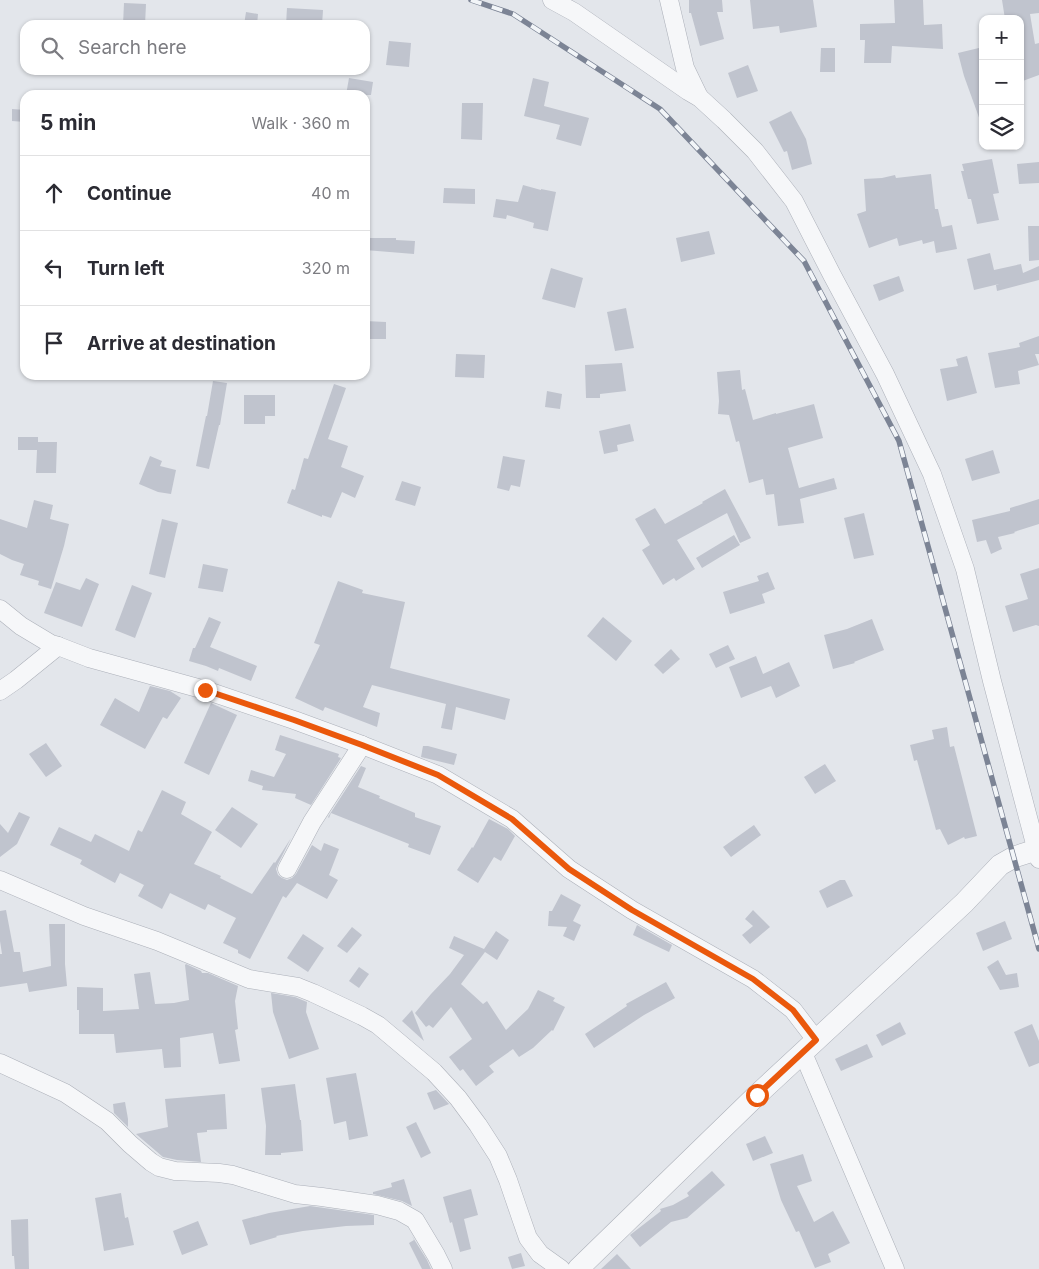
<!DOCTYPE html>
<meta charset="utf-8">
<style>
:root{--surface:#fff;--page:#f2f2f3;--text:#2b2b33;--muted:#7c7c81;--line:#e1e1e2}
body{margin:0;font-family:Inter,sans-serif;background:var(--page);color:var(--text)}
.controls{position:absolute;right:15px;top:15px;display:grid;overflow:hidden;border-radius:10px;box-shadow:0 1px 4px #0004}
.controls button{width:45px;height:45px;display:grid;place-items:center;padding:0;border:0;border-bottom:1px solid var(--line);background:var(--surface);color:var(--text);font:25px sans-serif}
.stop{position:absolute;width:15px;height:15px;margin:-11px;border:4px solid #ea580c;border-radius:50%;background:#fff}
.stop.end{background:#ea580c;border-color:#fff;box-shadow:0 1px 5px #0008}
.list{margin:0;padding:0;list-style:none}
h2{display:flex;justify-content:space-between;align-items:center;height:65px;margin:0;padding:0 20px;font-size:21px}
h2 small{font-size:16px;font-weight:400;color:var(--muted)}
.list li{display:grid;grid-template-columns:32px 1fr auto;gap:15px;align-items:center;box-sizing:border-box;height:75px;padding:0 20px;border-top:1px solid var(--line)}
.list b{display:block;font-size:19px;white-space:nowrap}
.list em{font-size:16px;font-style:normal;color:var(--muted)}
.icon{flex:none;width:28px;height:28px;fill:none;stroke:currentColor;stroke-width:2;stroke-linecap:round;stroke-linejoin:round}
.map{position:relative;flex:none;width:1039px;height:1269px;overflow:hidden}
.search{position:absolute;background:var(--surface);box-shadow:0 1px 4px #0004;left:20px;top:20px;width:350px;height:55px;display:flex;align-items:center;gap:12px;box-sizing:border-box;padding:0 18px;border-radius:15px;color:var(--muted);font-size:19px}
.panel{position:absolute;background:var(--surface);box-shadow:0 1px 4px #0004;left:20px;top:90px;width:350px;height:290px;border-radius:15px}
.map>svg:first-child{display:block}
.building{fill:#c0c4ce}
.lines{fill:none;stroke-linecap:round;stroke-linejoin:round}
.minor-casing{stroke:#acb0b9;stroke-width:19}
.tertiary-casing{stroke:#acb0b9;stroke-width:22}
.minor{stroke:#f6f7f9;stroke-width:18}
.tertiary{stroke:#f6f7f9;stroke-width:21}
.rail-casing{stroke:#7c8495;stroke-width:5.5}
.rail{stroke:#f2f5f8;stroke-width:4;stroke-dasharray:11;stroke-linecap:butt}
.route{stroke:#ea580c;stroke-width:6}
</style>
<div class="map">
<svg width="1039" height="1269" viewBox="0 0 1039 1269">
<rect width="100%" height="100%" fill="#e3e6eb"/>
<g class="building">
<polygon points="689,0 722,0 723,12 717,12 724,39 700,46 691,13 689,13"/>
<polygon points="750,0 813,0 817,27 780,33 779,26 753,29"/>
<polygon points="894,0 923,0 924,25 942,24 943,49 892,46 891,63 864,63 865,40 860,40 860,24 895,23"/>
<polygon points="1002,0 1039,0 1039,13 1030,14 1035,44 1039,43 1039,75 1020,82 1020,19 1005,19"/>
<polygon points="124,3 146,4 145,25 123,25"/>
<polygon points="287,8 323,10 322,25 286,25"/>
<polygon points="246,12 258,14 257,25 244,25"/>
<polygon points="389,41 411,43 409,67 386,65"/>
<polygon points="983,47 983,123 981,123 964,76 958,53"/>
<polygon points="821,48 835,48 835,72 820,72"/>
<polygon points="748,65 758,91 737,98 728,73"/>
<polygon points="349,78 373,82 371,95 346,95"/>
<polygon points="533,78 549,82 544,106 589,118 581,146 556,139 560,125 524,116"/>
<polygon points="462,103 483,103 482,140 461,139"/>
<polygon points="12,109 25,110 25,122 12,121"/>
<polygon points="791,111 806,139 812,164 792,170 787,151 784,152 769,122"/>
<polygon points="992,159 999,193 993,194 999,220 977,224 971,199 968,199 961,171 964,171 962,164"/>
<polygon points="1039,162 1039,183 1019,184 1017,164"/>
<polygon points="931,174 935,209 938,209 942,227 952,225 957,249 936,253 934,241 923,244 922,240 899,246 897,238 869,248 857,214 866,211 864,179 882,178 895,175 896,178"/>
<polygon points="523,185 541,190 541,189 556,192 548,231 533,228 534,223 507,215 506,219 493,217 496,199 518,202"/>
<polygon points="444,188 475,189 475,204 443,203"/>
<polygon points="1028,226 1039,226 1039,260 1029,261"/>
<polygon points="709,231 715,254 681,262 676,238"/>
<polygon points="365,238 396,238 396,240 415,241 414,254 365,250"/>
<polygon points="990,253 994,270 1021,264 1023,273 1039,266 1039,280 997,291 996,285 999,284 974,290 967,259"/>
<polygon points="551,268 583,278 575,308 542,299"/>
<polygon points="899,276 904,291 879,301 873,285"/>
<polygon points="626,308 634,348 615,351 607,312"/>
<polygon points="365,321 386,322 386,339 365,339"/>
<polygon points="1039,336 1039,354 1035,354 1039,365 1018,371 1020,384 995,388 988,353 1020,347 1019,343"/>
<polygon points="456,354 485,355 484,378 455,377"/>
<polygon points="967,356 977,393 947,401 940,369 958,366 956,359"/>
<polygon points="622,363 626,391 600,394 600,398 586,398 585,365"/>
<polygon points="740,370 742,390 745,389 753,420 776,413 776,414 814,404 823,438 788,448 799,488 834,478 837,489 800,499 804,523 778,526 774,494 766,495 763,479 749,483 739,441 736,442 729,415 718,414 719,401 717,372"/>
<polygon points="213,381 227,383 220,425 219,425 209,469 196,466 206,416 207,416"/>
<polygon points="334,384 346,388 328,439 348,446 341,467 364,476 355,498 342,492 331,518 322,515 322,517 287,503 292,489 295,490 304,458 308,459"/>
<polygon points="547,391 562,394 560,409 545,407"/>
<polygon points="244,395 275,395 275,416 265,416 265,424 244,424"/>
<polygon points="630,424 634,441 617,445 618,451 604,454 599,431"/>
<polygon points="18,437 38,437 38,442 57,442 56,473 36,473 37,450 18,450"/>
<polygon points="993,450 1000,473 972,481 965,459"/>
<polygon points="150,456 162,461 160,466 176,470 171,494 158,492 139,484"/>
<polygon points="503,456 525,460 520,487 511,485 509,491 497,488"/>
<polygon points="402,481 421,487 415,506 395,500"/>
<polygon points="725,489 751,538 740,543 727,513 677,540 695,569 676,581 674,578 663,585 642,550 650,545 635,519 655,508 665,524 703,503 702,502"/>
<polygon points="1039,499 1039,524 1014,532 1015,533 998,537 1002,549 991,554 986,540 977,542 972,520 1010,511 1010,508"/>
<polygon points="34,500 53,505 50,519 69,524 64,546 51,589 38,585 39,581 20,575 24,564 12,560 0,554 0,519 27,528"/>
<polygon points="864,513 874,555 854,559 844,518"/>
<polygon points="162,519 178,523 165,578 149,574"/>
<polygon points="734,535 740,545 702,568 696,558"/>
<polygon points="203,564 228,569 223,592 198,588"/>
<polygon points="1039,568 1039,626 1036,625 1013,632 1005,606 1028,599 1020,574"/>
<polygon points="768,572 775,589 762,594 765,603 730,614 723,592 759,581 757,576"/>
<polygon points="86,578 99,584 82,627 44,613 56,582 80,590"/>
<polygon points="338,581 363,590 362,593 405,602 390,668 510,699 505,720 456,707 452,730 441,728 446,704 372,685 363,707 380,713 377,727 325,707 323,711 295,698 320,645 314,643"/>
<polygon points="132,585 152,593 135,638 115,630"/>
<polygon points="209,617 221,622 210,647 257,666 251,681 219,668 218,671 206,666 189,661 193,648 195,648"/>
<polygon points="603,617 632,641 616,661 587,636"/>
<polygon points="872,619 884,650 854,662 855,663 833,669 824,635 847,629"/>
<polygon points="728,645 735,659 716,668 709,654"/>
<polygon points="671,649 680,659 663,674 654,665"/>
<polygon points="756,656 763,674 789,662 800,686 776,698 771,686 741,698 729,667"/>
<polygon points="150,686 170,691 181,698 167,719 163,717 145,749 100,725 115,698 139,712"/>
<polygon points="211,703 237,715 209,775 184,763"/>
<polygon points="947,727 950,747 954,746 977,836 965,839 964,837 948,845 940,829 936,830 917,760 914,761 910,745 934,739 932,730"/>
<polygon points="280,735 339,754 338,757 341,758 311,805 295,798 296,794 262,790 263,786 248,781 251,770 274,777 286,754 275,750"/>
<polygon points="46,743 62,766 46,777 29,754"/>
<polygon points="423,746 428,746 457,754 454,765 421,757"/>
<polygon points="825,764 836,781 815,794 804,777"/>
<polygon points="361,766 366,768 358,787 380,796 379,798 415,813 415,817 441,826 430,855 408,847 409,844 331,813 329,818 328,817"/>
<polygon points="162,790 186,802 181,814 212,832 194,864 221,876 220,878 252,894 274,862 275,863 291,838 278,864 276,869 278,875 282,878 287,880 292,878 296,874 312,845 321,851 324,843 339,849 329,875 338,880 327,899 297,883 286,898 283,896 250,959 238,953 238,950 223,943 236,918 208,904 205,910 170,893 162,909 138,896 144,885 120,873 115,883 80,864 82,860 50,845 59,827 91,842 95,834 129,851 138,830 142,832"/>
<polygon points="232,807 258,824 241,848 215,830"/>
<polygon points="19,812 30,817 17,844 0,857 0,824 8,833"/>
<polygon points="489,819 508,829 515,836 501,861 494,857 478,883 457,870 472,847 473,848"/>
<polygon points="754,825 761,835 731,857 723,847"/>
<polygon points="840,880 845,880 853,896 827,908 819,891"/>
<polygon points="561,894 581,905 573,921 581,925 574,941 563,936 567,927 548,926 549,911 552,911"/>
<polygon points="6,910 14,952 20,952 23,972 51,966 49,924 65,924 65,964 67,986 29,992 27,983 0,987 0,954 2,954 0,941 0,911"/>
<polygon points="753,910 770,927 750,944 742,935 753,926 745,919"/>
<polygon points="1005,921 1012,939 983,951 976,933"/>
<polygon points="637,925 672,945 669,952 633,935"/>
<polygon points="352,927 362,935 347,953 337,946"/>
<polygon points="496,931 509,940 497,960 485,952 461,984 483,1004 487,1001 506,1030 528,1009 538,990 555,998 553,1001 565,1007 553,1031 552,1030 533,1048 519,1057 513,1049 489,1066 494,1072 476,1086 463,1069 460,1071 449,1057 472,1039 451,1007 433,1028 429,1025 426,1027 415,1013 431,994 450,974 464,955 449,948 454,936 484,949"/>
<polygon points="303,934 324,948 308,972 287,958"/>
<polygon points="998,960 1006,975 1017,973 1019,987 1000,990 987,967"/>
<polygon points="186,964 201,971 202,973 208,973 238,986 235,1001 238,1029 235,1030 240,1061 219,1064 213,1033 180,1038 181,1067 164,1068 162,1049 116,1053 114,1034 79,1034 79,1010 77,1010 77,987 103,988 103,1011 139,1009 134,974 150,972 155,1004 174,1003 189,1000 185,965"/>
<polygon points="359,967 369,974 359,988 349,981"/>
<polygon points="666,982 675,998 644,1015 594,1048 585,1034 627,1006 626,1004"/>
<polygon points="271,993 295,997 307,1002 306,1012 319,1049 289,1059 273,1012"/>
<polygon points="412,1010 424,1041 402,1021"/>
<polygon points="900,1022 906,1034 882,1046 876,1035"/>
<polygon points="1032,1024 1039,1041 1039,1063 1029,1067 1014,1032"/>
<polygon points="867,1044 873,1057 841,1071 835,1059"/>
<polygon points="356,1073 368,1136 349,1140 346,1121 334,1124 326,1078"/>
<polygon points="295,1084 300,1120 301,1120 303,1151 281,1153 281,1155 265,1155 266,1126 261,1088"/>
<polygon points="436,1090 449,1104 434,1110 427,1093"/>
<polygon points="225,1094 227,1129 207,1130 207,1132 197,1133 201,1162 177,1160 163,1157 136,1134 168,1127 165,1099"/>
<polygon points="125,1102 128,1119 128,1127 114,1113 113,1104"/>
<polygon points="416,1122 431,1153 421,1158 406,1127"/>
<polygon points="765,1136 773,1153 753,1161 746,1144"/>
<polygon points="803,1154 812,1181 797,1186 814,1222 833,1211 850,1243 828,1254 831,1262 815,1268 799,1231 796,1232 781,1200 770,1164"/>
<polygon points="712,1171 725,1185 687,1218 671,1222 640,1247 630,1235 661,1211 660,1209 673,1205 689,1196 687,1193"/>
<polygon points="404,1179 412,1206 402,1201 373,1194 373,1192 392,1187 391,1183"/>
<polygon points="471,1189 478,1215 464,1219 471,1249 460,1252 452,1222 450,1223 443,1197"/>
<polygon points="121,1193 125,1218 128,1217 134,1245 104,1251 95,1198"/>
<polygon points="310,1206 374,1215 374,1225 346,1226 303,1231 276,1236 277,1237 250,1245 242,1220 269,1213"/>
<polygon points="28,1219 29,1269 15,1269 14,1256 12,1256 11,1220"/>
<polygon points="198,1221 208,1245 182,1255 173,1231"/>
<polygon points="412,1236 427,1260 431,1269 422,1269 409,1243 414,1240"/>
<polygon points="521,1253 525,1266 512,1269 508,1257"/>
<polygon points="617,1254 631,1269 601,1269"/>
</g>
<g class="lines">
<g class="minor-casing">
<g id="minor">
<polyline points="552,0 574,12 688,91 700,98 724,120 755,151 794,201 832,275 885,374 932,474 965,569 992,681 1039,859"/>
<polyline points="669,0 685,68 699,97"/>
<polyline points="0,609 21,626 51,644 58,646 89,658 205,690 294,720 362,745 438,775 512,819 569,869 632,910 753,979 793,1010 816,1040"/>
<polyline points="0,691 16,680 58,646"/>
<polyline points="287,869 312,822 362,745"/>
<polyline points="0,880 84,916 157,941 249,979 298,987 313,993 362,1016 378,1025 434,1072 458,1098 478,1125 498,1156 508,1180 521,1218 528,1238 540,1254 561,1269"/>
<polyline points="803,1053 895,1269"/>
<polyline points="0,1063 65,1093 107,1121 130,1144 151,1162 159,1167 175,1171 219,1173 233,1175 295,1194 322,1197 377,1205 399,1211 415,1220 436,1255 443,1269"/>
</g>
</g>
<g class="tertiary-casing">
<polyline id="tertiary" points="578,1269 757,1095 964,903 1000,865 1014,857 1039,849"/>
</g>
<use href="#minor" class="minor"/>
<use href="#tertiary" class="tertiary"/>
<g class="rail-casing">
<polyline id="rail" points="471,0 513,14 660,109 804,261 899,441 1039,949"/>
</g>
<use href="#rail" class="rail"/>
</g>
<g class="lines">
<polyline class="route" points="205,690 294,720 362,745 438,775 512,819 569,869 632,910 753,979 793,1010 816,1040 757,1095"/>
</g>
</svg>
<div class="controls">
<button>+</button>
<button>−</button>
<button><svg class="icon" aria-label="layers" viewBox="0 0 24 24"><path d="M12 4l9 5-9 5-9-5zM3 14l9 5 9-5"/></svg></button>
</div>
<div class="stop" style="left:757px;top:1095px"></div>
<div class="stop end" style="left:205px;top:690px"></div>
<div class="search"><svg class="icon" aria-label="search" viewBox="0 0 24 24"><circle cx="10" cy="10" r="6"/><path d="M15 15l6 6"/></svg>Search here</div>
<section class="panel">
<h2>5 min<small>Walk · 360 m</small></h2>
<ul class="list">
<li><svg class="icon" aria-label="ahead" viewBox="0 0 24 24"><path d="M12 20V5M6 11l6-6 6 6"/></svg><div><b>Continue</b></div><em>40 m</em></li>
<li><svg class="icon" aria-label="left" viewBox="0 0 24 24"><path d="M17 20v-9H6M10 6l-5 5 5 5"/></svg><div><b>Turn left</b></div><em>320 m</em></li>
<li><svg class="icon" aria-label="arrive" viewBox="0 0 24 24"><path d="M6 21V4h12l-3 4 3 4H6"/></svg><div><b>Arrive at destination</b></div></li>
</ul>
</section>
</div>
